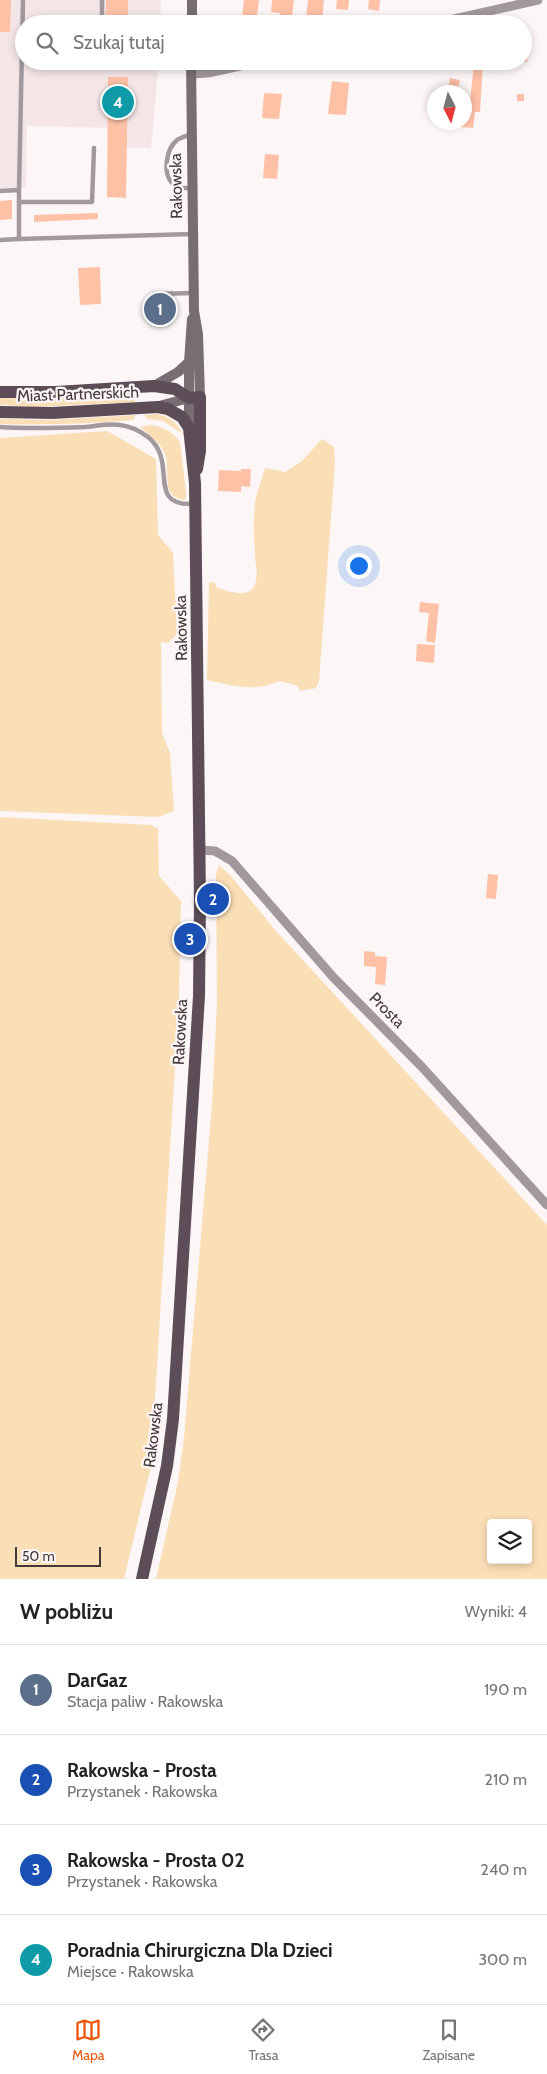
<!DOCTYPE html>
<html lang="pl">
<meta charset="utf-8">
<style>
:root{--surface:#fff;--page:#f6f6f6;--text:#222;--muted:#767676;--line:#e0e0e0;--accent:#ea580c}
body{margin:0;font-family:Cabin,sans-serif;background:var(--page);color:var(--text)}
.controls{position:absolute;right:15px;bottom:15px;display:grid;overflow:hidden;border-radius:5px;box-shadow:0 2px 8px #0003}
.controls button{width:45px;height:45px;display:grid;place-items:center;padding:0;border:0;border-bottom:1px solid var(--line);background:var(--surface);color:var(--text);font:25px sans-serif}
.compass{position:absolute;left:427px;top:85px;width:45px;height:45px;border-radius:50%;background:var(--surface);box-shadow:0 2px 8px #0003;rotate:174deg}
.scale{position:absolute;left:15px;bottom:12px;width:86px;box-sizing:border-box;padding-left:5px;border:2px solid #433939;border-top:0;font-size:14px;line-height:18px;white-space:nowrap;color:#433939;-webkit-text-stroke:4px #fcf6f7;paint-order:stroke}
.you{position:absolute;left:358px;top:565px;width:18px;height:18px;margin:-12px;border:4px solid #fff;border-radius:50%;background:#1a73e8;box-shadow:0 0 0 8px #1a73e833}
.badge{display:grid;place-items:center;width:32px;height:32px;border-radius:50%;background:var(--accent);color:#fff;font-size:16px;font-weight:700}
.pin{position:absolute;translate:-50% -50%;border:2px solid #fff;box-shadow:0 1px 5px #0006}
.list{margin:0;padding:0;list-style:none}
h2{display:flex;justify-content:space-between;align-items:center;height:65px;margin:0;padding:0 20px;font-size:21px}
h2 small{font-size:16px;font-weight:400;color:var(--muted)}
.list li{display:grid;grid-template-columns:32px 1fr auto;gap:15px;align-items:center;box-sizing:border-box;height:90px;padding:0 20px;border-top:1px solid var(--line)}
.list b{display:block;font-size:19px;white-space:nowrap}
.list p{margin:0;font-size:16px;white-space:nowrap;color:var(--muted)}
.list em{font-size:16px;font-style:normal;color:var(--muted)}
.icon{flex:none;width:28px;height:28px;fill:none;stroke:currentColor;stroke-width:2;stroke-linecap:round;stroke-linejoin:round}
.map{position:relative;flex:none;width:547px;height:1579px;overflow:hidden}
.search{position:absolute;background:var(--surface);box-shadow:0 2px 8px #0003;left:15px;right:15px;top:15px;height:55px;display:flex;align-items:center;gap:12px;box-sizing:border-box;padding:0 18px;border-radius:28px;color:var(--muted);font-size:19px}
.sheet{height:425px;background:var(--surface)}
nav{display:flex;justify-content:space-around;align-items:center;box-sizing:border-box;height:70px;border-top:1px solid var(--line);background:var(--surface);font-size:14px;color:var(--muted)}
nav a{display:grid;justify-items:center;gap:2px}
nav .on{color:var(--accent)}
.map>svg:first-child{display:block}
.built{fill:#f4e6e7}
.green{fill:#fadeb6;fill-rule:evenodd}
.building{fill:#fec1a6}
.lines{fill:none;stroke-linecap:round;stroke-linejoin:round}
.lane{stroke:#a2999f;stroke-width:4.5}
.street{stroke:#a2999f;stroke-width:9}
.secondary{stroke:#796d74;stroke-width:10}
.primary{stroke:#5c4d56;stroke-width:12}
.labels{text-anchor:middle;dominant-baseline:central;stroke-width:4.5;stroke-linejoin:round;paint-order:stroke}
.street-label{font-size:16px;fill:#433939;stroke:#fcf6f7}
</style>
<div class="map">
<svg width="547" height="1579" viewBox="0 0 547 1579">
<rect width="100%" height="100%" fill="#fcf6f7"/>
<polygon class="built" points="0,0 161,0 160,24 24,24 24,61 159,61 151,148 115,147 115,128 27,126 26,188 0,189"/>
<g class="green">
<polygon points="134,394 135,402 34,407 0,405 0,398 51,399"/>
<path d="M157,414c13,3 19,8 26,20l-20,-13 -16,-2 -2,-3 -1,-1z"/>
<path d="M136,415l-3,5c-44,4 -88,5 -133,4v-5l51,1z"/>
<path d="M151,425c11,1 23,8 29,17l6,50v6l-2,2c-26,-3 -11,-34 -21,-50 -5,-10 -16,-15 -22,-23z"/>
<polygon points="107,431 156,459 158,535 173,553 177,634 168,643 161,642 162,733 170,753 174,811 158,817 0,811 0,438"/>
<path d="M322,439l12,8 1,16 -16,218 -3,7 -16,3 -2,-5 -18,-5c-25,11 -47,5 -73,-1l2,-98 6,1 1,4c10,4 30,11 37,1 6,-8 3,-22 2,-31 -1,-18 -2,-37 0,-55 2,-11 7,-23 10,-34l20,4 17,-11z"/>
<polygon points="0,817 151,825 158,829 159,876 181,901 179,999 151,1466 124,1579 0,1579"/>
<path d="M219,865l11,10 46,56 271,294v354h-391l22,-97 6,-44 28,-333 5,-102 -1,-128zM491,1523h37v37h-37z"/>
</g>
<g class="building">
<polygon points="0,0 11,0 10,32 0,32"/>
<rect x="106" y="0" width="22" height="24"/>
<polygon points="244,0 259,0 256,24 241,24"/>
<polygon points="272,0 294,0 291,24 279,24 280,13 271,12"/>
<polygon points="308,0 324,0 322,21 306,19"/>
<polygon points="337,0 349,0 348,10 336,9"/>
<polygon points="369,0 380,0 379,11 368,9"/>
<polygon points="523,44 529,44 527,62 523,62"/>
<polygon points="474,63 483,64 480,112 475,112 473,128 449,126 450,122 464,122 464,111 469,111"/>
<polygon points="108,77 128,77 126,198 107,197"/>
<polygon points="450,78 460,80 457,92 448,92"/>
<polygon points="332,81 349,83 346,115 328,114"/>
<polygon points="264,93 282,94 279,119 262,118"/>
<rect x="517" y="94" width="7" height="7"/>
<polygon points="265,154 279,155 277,179 263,178"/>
<polygon points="12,200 12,219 0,220 0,201"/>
<polygon points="98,213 98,219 34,222 34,215"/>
<polygon points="100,267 101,304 80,305 78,268"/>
<polygon points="241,469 251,469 250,487 241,486 241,492 218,491 219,470 241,471"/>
<polygon points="420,602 439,604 435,643 426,641 429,613 419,612"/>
<polygon points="417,644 435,645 434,663 416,661"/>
<polygon points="488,874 498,875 496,899 486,898"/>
<polygon points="364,951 375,952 375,956 387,957 385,985 375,984 376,967 364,966"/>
</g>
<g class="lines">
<g class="lane">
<polyline points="102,24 102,0"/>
<path d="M191,134c-4,2 -10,3 -14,6 -11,9 -15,34 -4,44 5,5 13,4 19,4"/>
<polyline points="19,190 23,0"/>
<polyline points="0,191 19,190 19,239 193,234"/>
<polyline points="19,202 92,202 94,148"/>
<polyline points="0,240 19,239"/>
<path d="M172,293l-6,23 -8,4c-11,-6 -10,-17 -4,-26l39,-1"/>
<path d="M0,427c28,2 57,1 85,0 11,-1 24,-4 35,-2 9,1 20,6 28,12 31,25 -3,69 45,67"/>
</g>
<g class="street">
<polyline points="432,24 538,0"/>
<polyline points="191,74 208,73 264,61"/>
<polyline points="199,850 215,851 232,861 333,977 422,1067 547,1205"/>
</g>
<g class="secondary">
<polyline points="192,24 192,0"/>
<polyline points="191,61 194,311 198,334 200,397"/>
<polyline points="154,386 178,372 189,362"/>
<polyline points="159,406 189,398"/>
<polyline points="189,428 189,362 192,319"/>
</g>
<g class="primary">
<polyline points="0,392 56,392 154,386 175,389 189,398 200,397 200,451 197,469"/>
<polyline points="0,412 52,413 158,407 168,409 182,417 189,428 195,483 200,901 199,996 173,1419 167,1466 142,1579"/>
</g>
</g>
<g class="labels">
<g class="street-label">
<text transform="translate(176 186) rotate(-91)">Rakowska</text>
<text transform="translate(78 394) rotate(-2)">Miast Partnerskich</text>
<text transform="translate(181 628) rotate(-91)">Rakowska</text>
<text transform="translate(387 1010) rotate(45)">Prosta</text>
<text transform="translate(180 1032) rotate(-87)">Rakowska</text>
<text transform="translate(153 1435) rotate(-83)">Rakowska</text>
</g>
</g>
</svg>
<div class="controls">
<button><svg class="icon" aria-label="layers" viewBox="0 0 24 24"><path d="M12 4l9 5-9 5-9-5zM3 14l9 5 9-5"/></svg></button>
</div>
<svg class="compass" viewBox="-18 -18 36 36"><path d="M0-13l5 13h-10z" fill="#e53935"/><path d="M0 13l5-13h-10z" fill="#767676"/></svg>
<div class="scale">50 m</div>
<div class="you"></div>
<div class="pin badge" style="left:160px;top:309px;background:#5c6f8a">1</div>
<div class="pin badge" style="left:213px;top:899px;background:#1a4fb4">2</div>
<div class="pin badge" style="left:190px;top:939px;background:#1a4fb4">3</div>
<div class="pin badge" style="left:118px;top:102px;background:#0f9aa8">4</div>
<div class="search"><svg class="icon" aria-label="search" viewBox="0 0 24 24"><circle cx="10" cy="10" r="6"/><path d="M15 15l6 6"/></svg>Szukaj tutaj</div>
</div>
<section class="sheet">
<h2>W pobliżu<small>Wyniki: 4</small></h2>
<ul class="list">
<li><span class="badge" style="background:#5c6f8a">1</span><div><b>DarGaz</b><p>Stacja paliw · Rakowska</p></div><em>190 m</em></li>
<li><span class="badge" style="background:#1a4fb4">2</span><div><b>Rakowska - Prosta</b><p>Przystanek · Rakowska</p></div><em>210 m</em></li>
<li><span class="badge" style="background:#1a4fb4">3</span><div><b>Rakowska - Prosta 02</b><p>Przystanek · Rakowska</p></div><em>240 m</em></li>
<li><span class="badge" style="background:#0f9aa8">4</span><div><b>Poradnia Chirurgiczna Dla Dzieci</b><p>Miejsce · Rakowska</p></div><em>300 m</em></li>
</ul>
</section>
<nav>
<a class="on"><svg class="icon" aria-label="map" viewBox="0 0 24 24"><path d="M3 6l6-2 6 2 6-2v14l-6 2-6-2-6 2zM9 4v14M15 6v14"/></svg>Mapa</a>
<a><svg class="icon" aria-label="directions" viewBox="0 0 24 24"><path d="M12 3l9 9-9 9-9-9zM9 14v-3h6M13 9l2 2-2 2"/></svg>Trasa</a>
<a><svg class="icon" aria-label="saved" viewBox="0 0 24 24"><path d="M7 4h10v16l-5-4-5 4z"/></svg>Zapisane</a>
</nav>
